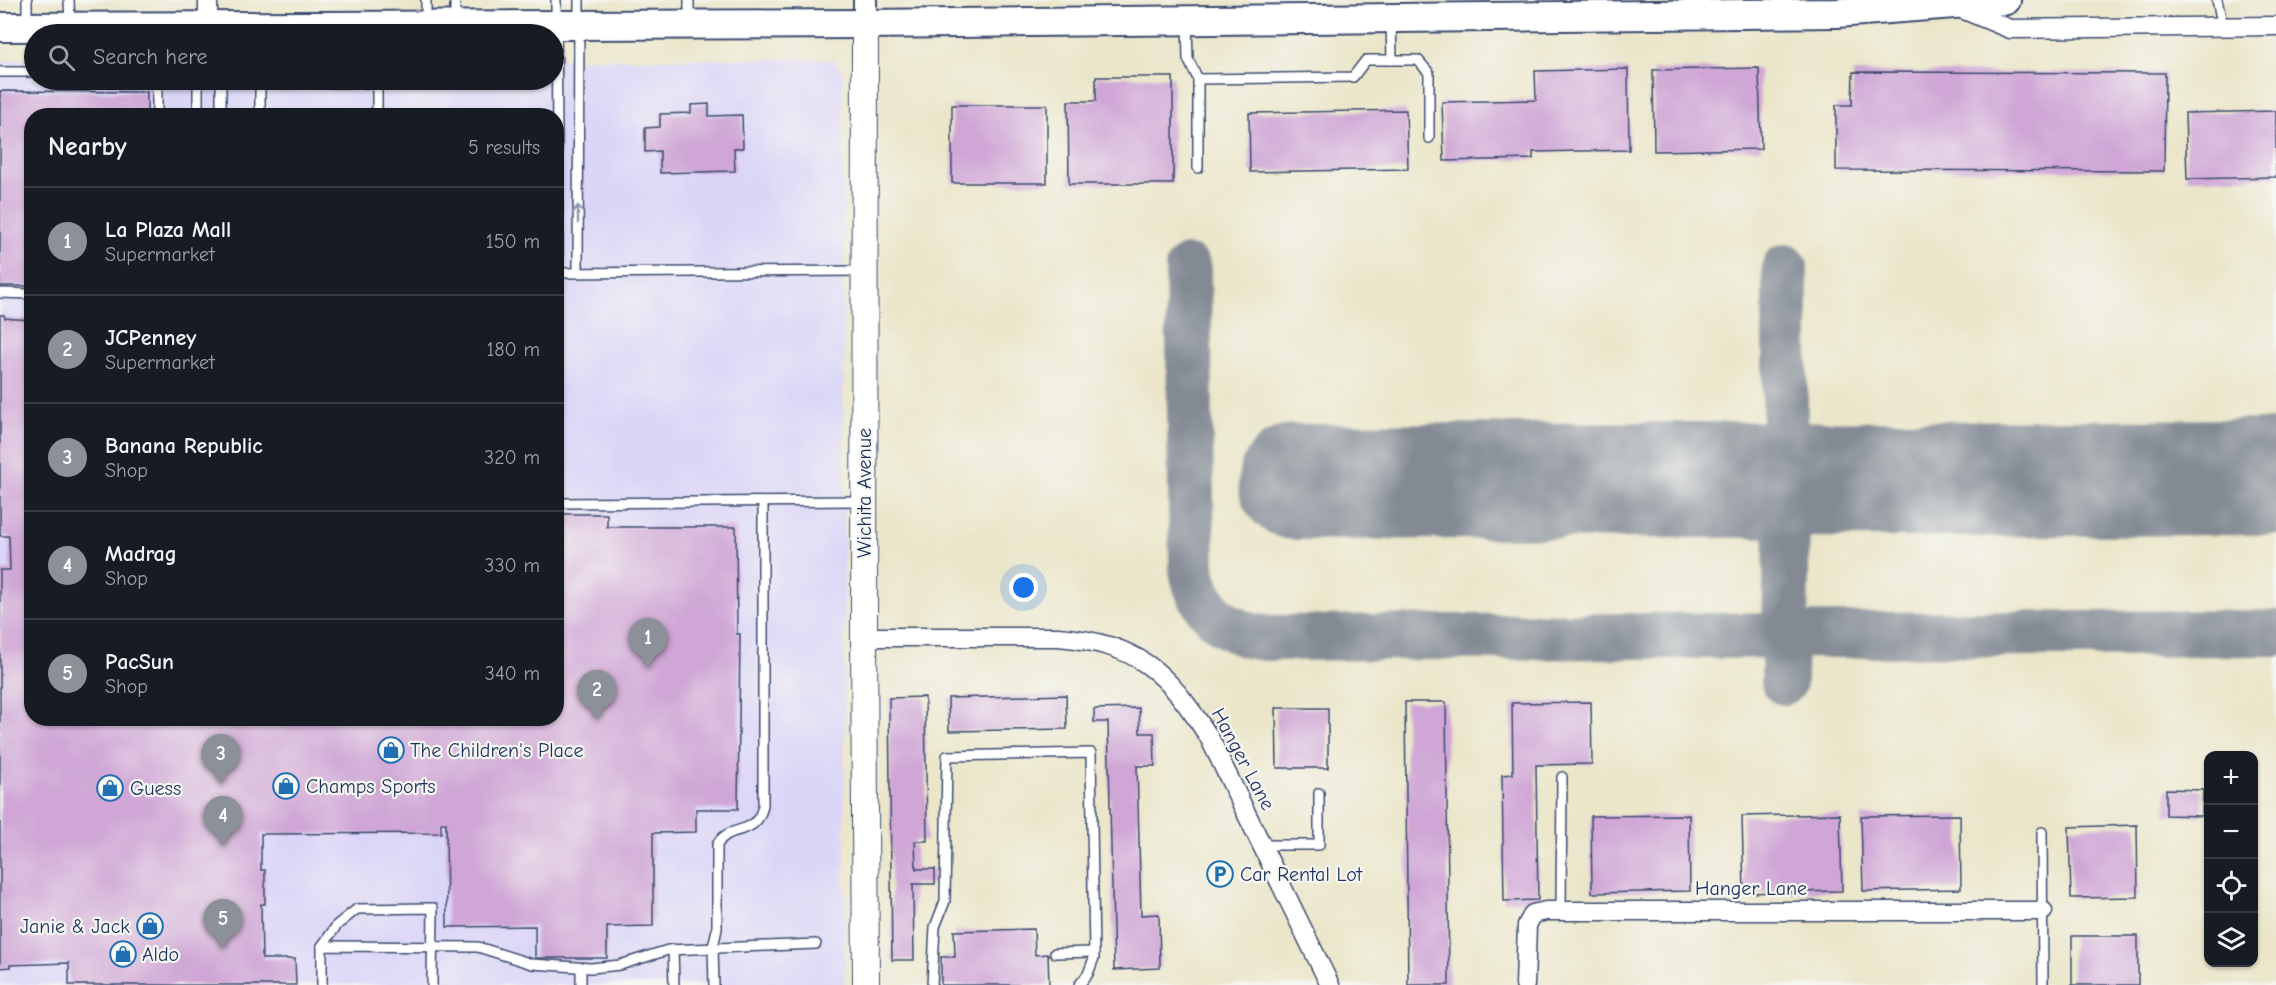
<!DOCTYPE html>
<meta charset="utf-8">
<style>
:root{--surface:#171b24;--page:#20242c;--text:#f1f3f6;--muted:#9ea1a6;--line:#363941;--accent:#8c9099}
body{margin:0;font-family:"Comic Neue",sans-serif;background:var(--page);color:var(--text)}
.controls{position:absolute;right:18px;bottom:18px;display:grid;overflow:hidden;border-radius:12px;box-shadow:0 2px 4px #0004}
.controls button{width:54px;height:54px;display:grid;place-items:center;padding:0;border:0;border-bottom:2px solid var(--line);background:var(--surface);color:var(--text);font:30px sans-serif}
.you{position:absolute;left:1024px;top:588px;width:21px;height:21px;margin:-15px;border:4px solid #fff;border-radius:50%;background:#1a73e8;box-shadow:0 0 0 9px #1a73e833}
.badge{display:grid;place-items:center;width:39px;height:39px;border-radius:50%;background:var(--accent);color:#fff;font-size:20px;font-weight:700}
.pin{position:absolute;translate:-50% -50px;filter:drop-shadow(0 2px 3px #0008)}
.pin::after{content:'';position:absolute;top:32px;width:21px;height:18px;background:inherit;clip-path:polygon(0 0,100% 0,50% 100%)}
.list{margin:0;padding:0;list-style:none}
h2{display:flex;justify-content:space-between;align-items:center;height:78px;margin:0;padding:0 24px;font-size:26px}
h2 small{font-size:20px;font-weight:400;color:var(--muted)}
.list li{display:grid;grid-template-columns:39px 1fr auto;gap:18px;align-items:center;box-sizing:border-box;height:108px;padding:0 24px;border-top:2px solid var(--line)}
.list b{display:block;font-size:22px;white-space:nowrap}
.list p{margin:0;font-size:20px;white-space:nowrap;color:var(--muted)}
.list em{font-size:20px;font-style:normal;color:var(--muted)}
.icon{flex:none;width:33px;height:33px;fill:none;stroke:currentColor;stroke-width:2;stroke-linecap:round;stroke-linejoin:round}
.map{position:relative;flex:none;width:2276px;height:985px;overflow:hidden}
.search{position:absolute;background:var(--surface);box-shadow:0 2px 4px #0004;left:24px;top:24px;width:540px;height:66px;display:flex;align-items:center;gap:15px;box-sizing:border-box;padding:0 21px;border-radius:33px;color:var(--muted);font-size:22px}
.panel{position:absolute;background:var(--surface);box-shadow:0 2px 4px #0004;left:24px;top:108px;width:540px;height:618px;border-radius:24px}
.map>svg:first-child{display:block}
.built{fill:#dbd6f7;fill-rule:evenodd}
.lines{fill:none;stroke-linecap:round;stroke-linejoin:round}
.taxiway{stroke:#838a94;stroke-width:46}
.runway{stroke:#838a94;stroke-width:116}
.building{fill:#cfa6d5}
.service-casing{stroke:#3a4a6e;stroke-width:12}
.minor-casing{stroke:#3a4a6e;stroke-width:21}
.tertiary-casing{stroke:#3a4a6e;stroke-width:26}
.secondary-casing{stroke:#3a4a6e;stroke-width:28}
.primary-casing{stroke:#3a4a6e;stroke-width:32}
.service{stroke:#fff;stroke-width:9}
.minor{stroke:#fff;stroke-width:18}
.tertiary{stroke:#fff;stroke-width:22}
.secondary{stroke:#fff;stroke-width:26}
.primary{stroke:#fff;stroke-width:28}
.oneway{stroke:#8d97ae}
.labels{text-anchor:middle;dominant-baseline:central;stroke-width:4.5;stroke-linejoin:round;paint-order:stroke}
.street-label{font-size:20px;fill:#1b2f5e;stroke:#f6f6f2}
.poi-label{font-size:20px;fill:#1b2f5e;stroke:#f6f6f2;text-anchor:start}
</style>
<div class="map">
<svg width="2276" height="985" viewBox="0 0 2276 985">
<rect width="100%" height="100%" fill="#f6f6f2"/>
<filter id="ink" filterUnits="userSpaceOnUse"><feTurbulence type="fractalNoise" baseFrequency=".0167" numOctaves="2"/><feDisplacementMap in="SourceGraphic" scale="12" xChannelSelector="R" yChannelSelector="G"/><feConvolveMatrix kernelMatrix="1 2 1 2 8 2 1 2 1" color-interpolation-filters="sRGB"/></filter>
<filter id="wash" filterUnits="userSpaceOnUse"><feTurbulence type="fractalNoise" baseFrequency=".008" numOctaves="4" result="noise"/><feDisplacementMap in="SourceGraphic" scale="24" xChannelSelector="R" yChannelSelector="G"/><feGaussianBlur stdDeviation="1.35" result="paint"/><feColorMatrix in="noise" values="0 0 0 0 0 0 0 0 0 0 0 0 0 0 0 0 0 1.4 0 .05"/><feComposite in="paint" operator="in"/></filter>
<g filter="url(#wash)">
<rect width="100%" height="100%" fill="#ebe6ca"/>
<path class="built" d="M554,59h278l11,13 2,913h-845v-925h34v20h520zM32,116h524v602h-524z"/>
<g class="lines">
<g class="taxiway">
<path d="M1785,267v154c4,39 29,52 64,58"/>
<path d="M1188,268l4,302c6,38 34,64 72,68l1012,-5"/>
<polyline points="2248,478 2276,469"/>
<path d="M1721,480c36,-8 59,-19 64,-59"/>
<path d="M1784,682l3,-156c12,-32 31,-38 62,-47"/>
</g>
<polyline class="runway" points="1296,482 2276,477"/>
</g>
<g id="blocks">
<g class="building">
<polygon points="1759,68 1761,149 1654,151 1653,70"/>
<polygon points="1628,69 1629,150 1533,152 1533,159 1444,161 1442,102 1536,100 1535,71"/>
<polygon points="1853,72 2165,73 2164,171 1836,170 1836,105 1852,105"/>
<polygon points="1096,77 1173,77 1173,184 1069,184 1068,101 1096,101"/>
<polygon points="0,91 147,92 147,116 32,116 32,286 0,286"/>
<polygon points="709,104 709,116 742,115 743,148 734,148 735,171 660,173 660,151 645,152 645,128 660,127 660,114 691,113 691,105"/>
<rect x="952" y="105" width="95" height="78"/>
<polygon points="1406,110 1408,169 1250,172 1249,113"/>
<polygon points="2276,111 2276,177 2187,179 2185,113"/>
<polygon points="348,112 348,116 295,116 295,114"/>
<polygon points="0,315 4,315 5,318 28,320 28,322 32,322 32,718 556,718 556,514 607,514 607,527 736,527 737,634 740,634 738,809 696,809 696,832 653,833 653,926 607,927 607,958 535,958 535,926 447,927 446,823 441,823 441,833 261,834 261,870 265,870 265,904 261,904 262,959 295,959 296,985 69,985 69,963 10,965 10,967 0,968 0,570 10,570 9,536 0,536"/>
<polygon points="1066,695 1067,729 949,731 948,698"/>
<polygon points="925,697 927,841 915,841 916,869 935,869 935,884 913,884 914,960 892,960 889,698"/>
<polygon points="1405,702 1446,702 1449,985 1408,985"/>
<polygon points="1591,702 1592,764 1536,765 1538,900 1504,901 1502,775 1513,774 1512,703"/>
<polygon points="1139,708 1140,733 1154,733 1155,766 1137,766 1141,915 1159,914 1160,968 1114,970 1108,722 1094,722 1094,709"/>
<polygon points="1276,708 1328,708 1328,768 1277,768"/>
<polygon points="2166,789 2203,790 2202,816 2166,815"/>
<polygon points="1840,814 1842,891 1744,893 1742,816"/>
<polygon points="1689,815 1690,891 1592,893 1591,816"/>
<polygon points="1960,815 1961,889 1863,891 1861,816"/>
<polygon points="2137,825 2138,897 2071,898 2069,827"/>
<polygon points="1034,929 1035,955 1048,954 1049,985 941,985 941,957 955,957 954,931"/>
<rect x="2072" y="936" width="66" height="49"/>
</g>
</g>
</g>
<g filter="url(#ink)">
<use href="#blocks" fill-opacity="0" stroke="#3a4a6e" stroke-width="1.5"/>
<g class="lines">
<g class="service-casing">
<g id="service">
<polyline points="69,0 70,24"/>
<polyline points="426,0 426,22"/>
<polyline points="455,0 455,23"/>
<polyline points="556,0 558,273"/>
<polyline points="689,0 689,21"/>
<polyline points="2217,0 2223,27"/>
<polyline points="1391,21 1392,60"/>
<polyline points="1187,22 1188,59 1198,79 1198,168"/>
<polyline points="27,24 27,0"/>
<polyline points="0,72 34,72"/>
<polyline points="1198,79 1353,77 1366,60 1418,60 1429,73 1429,138"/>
<polyline points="153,80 157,91 157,116"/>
<polyline points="198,80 198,116"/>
<polyline points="221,116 221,80"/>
<polyline points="260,116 260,82 377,83 377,116"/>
<polyline points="556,273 863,271"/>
<polyline points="578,273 579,0"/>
<polyline points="0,293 32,294"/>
<polyline points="556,503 863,501"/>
<polyline points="2042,832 2043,985"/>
<polyline points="1261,845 1319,845 1319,793"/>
<polyline points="1561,910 1562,777"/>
<polyline points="322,946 337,925 357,909 433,908 432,985"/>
<polyline points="673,949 674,985"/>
<polyline points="1055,953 1094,952"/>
<polyline points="581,968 581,985"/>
<polyline points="322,985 322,946 478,947 532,964 591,968 620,965 668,950 816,944"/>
<path d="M714,985l-1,-38 4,-18v-84c12,-23 40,-6 46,-40v-303"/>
<polyline points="932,985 935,927 945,901 947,756 1091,753 1094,958 1088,974 1079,985"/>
</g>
</g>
<g class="minor-casing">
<g id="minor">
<polyline points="208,0 208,26"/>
<polyline points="1957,7 2010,29 2276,26"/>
<path d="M864,637h194c81,7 108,34 151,100l121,248"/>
<polyline points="1525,985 1527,925 1533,914 1546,911 2043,911"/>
</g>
</g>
<g class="tertiary-casing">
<polyline id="tertiary" points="865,24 865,0"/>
</g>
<g class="secondary-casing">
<polyline id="secondary" points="865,24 864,637 866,985"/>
</g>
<g class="primary-casing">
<polyline id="primary" points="0,27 865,24 1837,13 2006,0"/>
</g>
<use href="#service" class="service"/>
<use href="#minor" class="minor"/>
<use href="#tertiary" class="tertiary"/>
<use href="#secondary" class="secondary"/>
<use href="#primary" class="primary"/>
</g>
<defs><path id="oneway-shaft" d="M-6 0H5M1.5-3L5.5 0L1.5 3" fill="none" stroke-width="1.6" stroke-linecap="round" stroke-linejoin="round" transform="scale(1.5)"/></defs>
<use class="oneway" href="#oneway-shaft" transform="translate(578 214) rotate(-90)"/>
</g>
<defs>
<g id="shop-ring" transform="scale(1.35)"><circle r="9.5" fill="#f6f6f2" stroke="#1f6fb2" stroke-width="1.5"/><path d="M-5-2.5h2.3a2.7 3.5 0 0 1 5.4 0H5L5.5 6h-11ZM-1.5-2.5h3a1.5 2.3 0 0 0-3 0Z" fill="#1f6fb2"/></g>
<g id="parking-ring" transform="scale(1.35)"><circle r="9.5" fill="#f6f6f2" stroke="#1f6fb2" stroke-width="1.5"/><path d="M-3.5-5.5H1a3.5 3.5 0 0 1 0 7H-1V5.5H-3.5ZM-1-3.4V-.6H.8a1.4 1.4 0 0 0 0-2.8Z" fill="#1f6fb2"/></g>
</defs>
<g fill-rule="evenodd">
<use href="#shop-ring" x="391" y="750"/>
<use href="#shop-ring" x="286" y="786"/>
<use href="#shop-ring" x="110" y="788"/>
<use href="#parking-ring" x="1220" y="874"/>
<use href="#shop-ring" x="150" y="926"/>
<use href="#shop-ring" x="123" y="954"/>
</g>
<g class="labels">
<g class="street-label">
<text transform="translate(864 493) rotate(-90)">Wichita Avenue</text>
<text transform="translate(1243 759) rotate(62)">Hanger Lane</text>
<text x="1751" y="888">Hanger Lane</text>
</g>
<g class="poi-label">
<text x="410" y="750">The Children's Place</text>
<text x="306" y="786">Champs Sports</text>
<text x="130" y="788">Guess</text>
<text x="1240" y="874">Car Rental Lot</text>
<text x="130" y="926" text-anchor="end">Janie &amp; Jack</text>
<text x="142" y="954">Aldo</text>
</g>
</g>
</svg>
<div class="controls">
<button>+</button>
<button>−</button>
<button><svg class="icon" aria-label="locate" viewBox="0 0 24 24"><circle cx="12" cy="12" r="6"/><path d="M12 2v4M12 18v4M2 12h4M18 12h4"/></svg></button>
<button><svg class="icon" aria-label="layers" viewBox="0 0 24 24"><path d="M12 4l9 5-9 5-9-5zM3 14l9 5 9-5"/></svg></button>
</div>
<div class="you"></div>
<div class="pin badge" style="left:648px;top:668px">1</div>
<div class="pin badge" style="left:597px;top:720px">2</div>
<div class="pin badge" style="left:221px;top:784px">3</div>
<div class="pin badge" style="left:223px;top:846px">4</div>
<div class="pin badge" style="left:223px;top:949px">5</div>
<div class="search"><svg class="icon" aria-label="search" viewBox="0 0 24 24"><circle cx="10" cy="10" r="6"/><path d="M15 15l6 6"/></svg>Search here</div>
<section class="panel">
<h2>Nearby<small>5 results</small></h2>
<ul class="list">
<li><span class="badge">1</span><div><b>La Plaza Mall</b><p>Supermarket</p></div><em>150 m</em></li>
<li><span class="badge">2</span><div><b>JCPenney</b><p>Supermarket</p></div><em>180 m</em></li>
<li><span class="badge">3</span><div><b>Banana Republic</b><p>Shop</p></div><em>320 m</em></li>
<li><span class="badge">4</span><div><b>Madrag</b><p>Shop</p></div><em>330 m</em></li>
<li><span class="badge">5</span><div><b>PacSun</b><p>Shop</p></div><em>340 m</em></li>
</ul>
</section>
</div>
